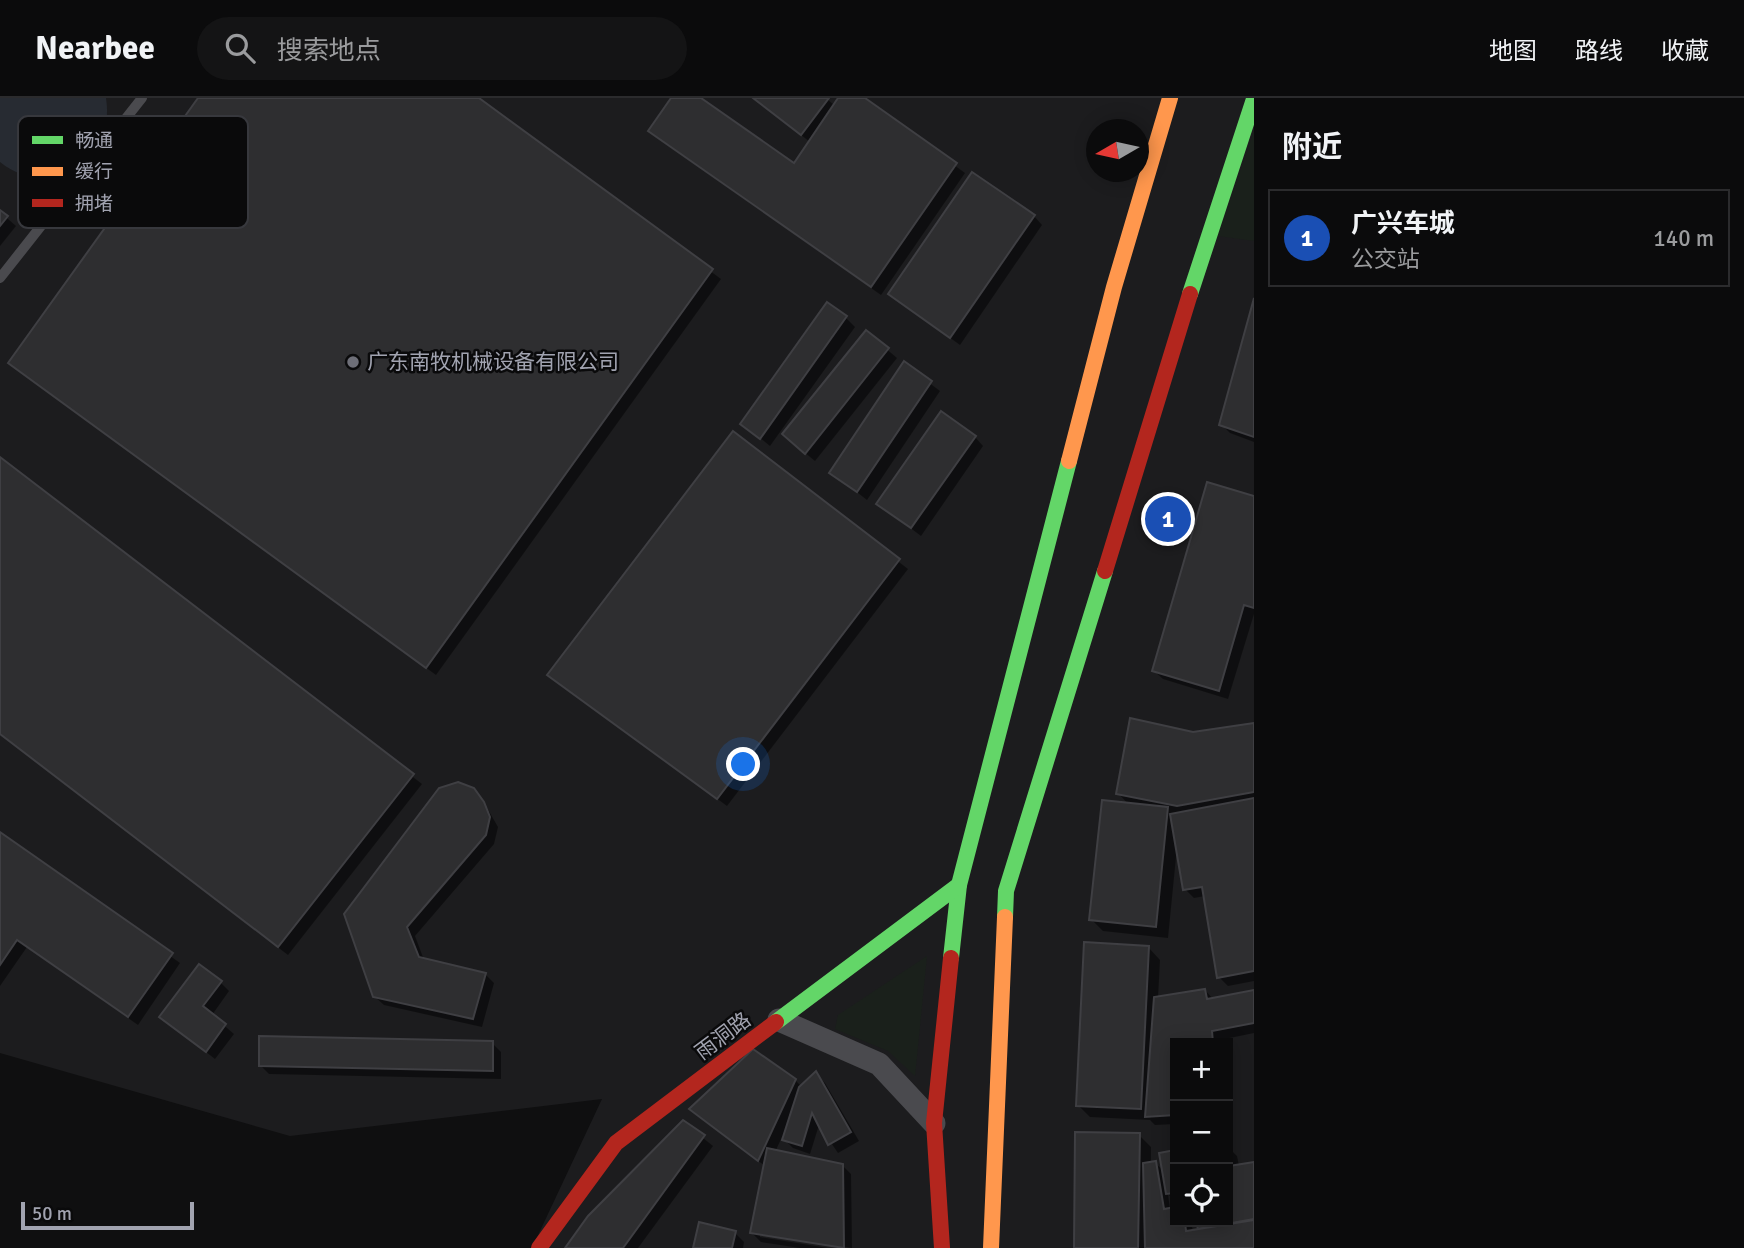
<!DOCTYPE html>
<html lang="zh">
<meta charset="utf-8">
<style>
:root{--surface:#0b0b0c;--page:#141415;--text:#f1f3f6;--muted:#9a9b9d;--line:#2b2b2d;--accent:#b45309}
body{margin:0;font-family:Signika,"Noto Sans SC",sans-serif;background:var(--page);color:var(--text)}
.controls{position:absolute;right:21px;bottom:21px;display:grid;overflow:hidden;border-radius:0px;box-shadow:0 4px 18px #0003}
.controls button{width:63px;height:63px;display:grid;place-items:center;padding:0;border:0;border-bottom:2px solid var(--line);background:var(--surface);color:var(--text);font:35px sans-serif}
.compass{position:absolute;left:1086px;top:21px;width:63px;height:63px;border-radius:50%;background:var(--surface);box-shadow:0 4px 18px #0003;rotate:261deg}
.scale{position:absolute;left:21px;bottom:18px;width:173px;box-sizing:border-box;padding-left:7px;border:4px solid #a1a3b0;border-top:0;font-size:19px;line-height:24px;white-space:nowrap;color:#a1a3b0;-webkit-text-stroke:5px #0a0a0b;paint-order:stroke}
.you{position:absolute;left:744px;top:667px;width:24px;height:24px;margin:-18px;border:5px solid #fff;border-radius:50%;background:#1a73e8;box-shadow:0 0 0 10px #1a73e833}
.badge{display:grid;place-items:center;width:46px;height:46px;border-radius:50%;background:var(--accent);color:#fff;font-size:23px;font-weight:700}
.pin{position:absolute;translate:-50% -50%;border:4px solid #fff;box-shadow:0 2px 7px #0006}
.list{margin:0;padding:0;list-style:none}
h2{display:flex;justify-content:space-between;align-items:center;height:91px;margin:0;padding:0 28px;font-size:30px}
h2 small{font-size:23px;font-weight:400;color:var(--muted)}
.list li{display:grid;grid-template-columns:46px 1fr auto;gap:21px;align-items:center;box-sizing:border-box;height:98px;margin:0 14px 14px;padding:0 14px;border:2px solid var(--line);border-radius:0px}
.list b{display:block;font-size:26px;white-space:nowrap}
.list p{margin:0;font-size:23px;white-space:nowrap;color:var(--muted)}
.list em{font-size:23px;font-style:normal;color:var(--muted)}
.icon{flex:none;width:38px;height:38px;fill:none;stroke:currentColor;stroke-width:2;stroke-linecap:round;stroke-linejoin:round}
.map{position:relative;flex:none;width:1254px;height:1150px;overflow:hidden}
header{display:flex;align-items:center;gap:42px;box-sizing:border-box;height:98px;padding:0 35px;background:var(--surface);border-bottom:2px solid var(--line)}
header strong{font-size:33px}
nav{display:flex;gap:38px;margin-inline-start:auto;font-size:24px}
.search{width:490px;height:63px;background:var(--page);display:flex;align-items:center;gap:18px;box-sizing:border-box;padding:0 24px;border-radius:38px;color:var(--muted);font-size:26px}
main{display:flex}
aside{flex:1;background:var(--surface)}
.map>svg:first-child{display:block}
.built{fill:#1c1c1e;fill-rule:evenodd}
.green{fill:#1a201b}
.water{fill:#272b32}
.shadow{fill:#0007}
.building{fill:#2e2e30;stroke:#3f3f43;stroke-width:2}
.lines{fill:none;stroke-linecap:round;stroke-linejoin:round}
.lane{stroke:#4a4a4e;stroke-width:10}
.street{stroke:#4a4a4e;stroke-width:23}
.fast{stroke:#63d668;stroke-width:16}
.slow{stroke:#ff974d;stroke-width:16}
.jam{stroke:#b3261e;stroke-width:16}
.poi-dot{fill:#6e6f78;stroke:#0a0a0b;stroke-width:2.5}
.labels{text-anchor:middle;dominant-baseline:central;stroke-width:5;stroke-linejoin:round;paint-order:stroke}
.poi-label{font-size:21px;fill:#a1a3b0;stroke:#0a0a0b;text-anchor:start}
.street-label{font-size:21px;fill:#a1a3b0;stroke:#0a0a0b}
.key{fill:#0a0a0b;stroke:#37383d;stroke-width:2}
.key-label{font-size:19px;fill:#a1a3b0}
</style>
<header>
<strong>Nearbee</strong>
<div class="search"><svg class="icon" aria-label="search" viewBox="0 0 24 24"><circle cx="10" cy="10" r="6"/><path d="M15 15l6 6"/></svg>搜索地点</div>
<nav><a>地图</a><a>路线</a><a>收藏</a></nav>
</header>
<main>
<div class="map">
<svg width="1254" height="1150" viewBox="0 0 1254 1150">
<rect width="100%" height="100%" fill="#0f0f10"/>
<path class="built" d="M0,0h1254v1150h-722l70,-149 -312,37 -290,-83zM1096,32h42v42h-42zM1175,945h53v179h-53z"/>
<g class="green">
<polygon points="1254,33 1254,143 1218,138"/>
<polygon points="927,858 915,978 888,953 835,931 838,917"/>
</g>
<path class="water" d="M0,0h106c10,63 -55,105 -106,64z"/>
<g class="shadow">
<polygon points="200,0 476,0 721,181 436,577 10,265"/>
<polygon points="673,0 698,0 794,67 810,44 754,0 826,0 835,8 840,0 862,0 965,75 881,197 659,41 650,33"/>
<polygon points="0,114 16,128 0,148"/>
<polygon points="1034,118 1042,127 960,247 890,196"/>
<polygon points="1254,206 1254,344 1230,335 1221,326"/>
<polygon points="846,220 855,229 770,348 743,326"/>
<polygon points="866,234 897,260 815,363 793,345"/>
<polygon points="904,266 940,293 867,402 831,374"/>
<polygon points="733,336 908,471 727,708 549,576"/>
<polygon points="975,339 983,348 921,438 879,406"/>
<polygon points="0,361 422,686 288,857 0,636"/>
<polygon points="1254,400 1254,516 1228,601 1163,581 1154,573"/>
<polygon points="1254,627 1254,883 1228,888 1219,879 1205,798 1194,800 1185,791 1177,749 1168,840 1103,833 1091,821 1129,707 1118,695 1193,636"/>
<polygon points="473,691 482,701 498,729 494,746 415,838 424,862 485,876 494,885 482,929 384,907 374,898 346,816"/>
<polygon points="0,736 180,865 138,927 27,849 0,888"/>
<polygon points="1148,849 1160,862 1158,900 1205,892 1214,902 1254,894 1254,935 1220,942 1220,945 1175,945 1175,1026 1155,1027 1150,1022 1090,1019 1078,1007"/>
<polygon points="221,885 229,893 212,917 234,936 215,961 161,919"/>
<polygon points="492,945 501,954 501,981 269,976 260,967"/>
<polygon points="816,976 825,985 859,1043 838,1055 819,1027 810,1056 793,1050 782,1039 775,1054 842,1067 851,1076 852,1150 760,1135 760,1139 828,1150 800,1150 761,1144 752,1135 765,1068 691,1011 795,982 802,989"/>
<polygon points="683,1024 713,1048 638,1150 567,1150"/>
<polygon points="1139,1037 1151,1049 1151,1066 1155,1065 1164,1073 1161,1056 1175,1054 1175,1103 1168,1096 1170,1112 1175,1111 1175,1124 1191,1124 1193,1134 1202,1132 1198,1124 1228,1124 1228,1049 1237,1058 1239,1068 1254,1066 1254,1150 1076,1150"/>
<polygon points="735,1135 744,1144 743,1150 695,1150"/>
</g>
<g class="building">
<polygon points="198,0 479,0 713,171 426,570 8,265"/>
<polygon points="671,0 701,0 794,65 838,0 865,0 957,65 871,189 648,33"/>
<polygon points="753,0 829,0 801,37"/>
<polygon points="972,74 1035,117 950,240 888,196"/>
<polygon points="0,112 8,118 0,128"/>
<polygon points="1254,200 1254,339 1219,327"/>
<polygon points="827,204 847,218 760,341 740,326"/>
<polygon points="866,232 889,250 805,356 782,336"/>
<polygon points="904,263 932,283 857,394 829,375"/>
<polygon points="941,313 976,338 911,430 876,406"/>
<polygon points="733,333 900,461 717,701 547,577"/>
<polygon points="0,359 414,676 278,849 0,636"/>
<polygon points="1207,384 1254,398 1254,510 1244,507 1219,593 1152,573"/>
<polygon points="1130,620 1193,634 1254,625 1254,694 1177,708 1116,696"/>
<polygon points="458,684 474,690 484,704 490,719 486,737 407,829 419,859 486,875 473,921 373,899 344,816 439,690"/>
<polygon points="1254,700 1254,873 1217,880 1202,789 1183,792 1170,716"/>
<polygon points="1102,702 1168,709 1156,829 1089,822"/>
<polygon points="0,734 173,855 128,919 17,842 0,867"/>
<polygon points="1084,844 1149,848 1141,1011 1076,1008"/>
<polygon points="199,866 222,883 203,908 226,926 206,954 159,919"/>
<polygon points="1205,891 1207,901 1254,892 1254,925 1212,933 1213,945 1175,945 1175,1017 1145,1019 1154,899"/>
<polygon points="259,938 493,943 493,973 259,968"/>
<polygon points="753,951 796,981 758,1063 689,1011"/>
<polygon points="816,973 851,1034 828,1047 812,1015 802,1048 782,1042 799,989"/>
<polygon points="683,1022 705,1037 623,1150 565,1150 588,1118"/>
<polygon points="1075,1034 1140,1035 1138,1150 1074,1150"/>
<polygon points="767,1050 843,1066 844,1150 750,1135"/>
<polygon points="1175,1052 1175,1095 1166,1096 1159,1055"/>
<polygon points="1228,1058 1229,1068 1254,1064 1254,1121 1198,1131 1196,1124 1228,1124"/>
<polygon points="1156,1063 1164,1111 1175,1109 1175,1124 1185,1124 1186,1133 1254,1122 1254,1150 1145,1150 1143,1065"/>
<polygon points="699,1124 736,1133 732,1150 693,1150"/>
</g>
<g class="lines">
<polyline class="lane" points="0,180 142,0"/>
<polyline class="street" points="779,922 879,966 934,1025"/>
<g class="fast">
<polyline points="1190,196 1254,1"/>
<polyline points="1005,819 1006,793 1105,473"/>
<polyline points="951,860 959,787 1069,363"/>
<polyline points="776,924 959,787"/>
</g>
<g class="slow">
<polyline points="1069,363 1114,189 1170,0"/>
<polyline points="991,1150 1005,819"/>
</g>
<g class="jam">
<polyline points="1105,473 1190,196"/>
<polyline points="539,1150 616,1045 776,924"/>
<polyline points="942,1150 934,1025 951,860"/>
</g>
</g>
<circle class="poi-dot" cx="353" cy="264" r="7"/>
<g class="labels">
<g class="poi-label">
<text x="367" y="264">广东南牧机械设备有限公司</text>
</g>
<g class="street-label">
<text transform="translate(723 938) rotate(-37)">雨洞路</text>
</g>
</g>
<rect x="18" y="18" width="230" height="112" rx="10" class="key"/>
<rect x="32" y="38" width="31" height="8" fill="#63d668"/>
<rect x="32" y="69" width="31" height="9" fill="#ff974d"/>
<rect x="32" y="101" width="31" height="8" fill="#b3261e"/>
<g class="key-label">
<text x="75" y="49">畅通</text>
<text x="75" y="80">缓行</text>
<text x="75" y="112">拥堵</text>
</g>
</svg>
<div class="controls">
<button>+</button>
<button>−</button>
<button><svg class="icon" aria-label="locate" viewBox="0 0 24 24"><circle cx="12" cy="12" r="6"/><path d="M12 2v4M12 18v4M2 12h4M18 12h4"/></svg></button>
</div>
<svg class="compass" viewBox="-18 -18 36 36"><path d="M0-13l5 13h-10z" fill="#e53935"/><path d="M0 13l5-13h-10z" fill="#9a9b9d"/></svg>
<div class="scale">50 m</div>
<div class="you"></div>
<div class="pin badge" style="left:1168px;top:421px;background:#1a4fb4">1</div>
</div>
<aside>
<h2>附近<small></small></h2>
<ul class="list">
<li><span class="badge" style="background:#1a4fb4">1</span><div><b>广兴车城</b><p>公交站</p></div><em>140 m</em></li>
</ul>
</aside>
</main>
